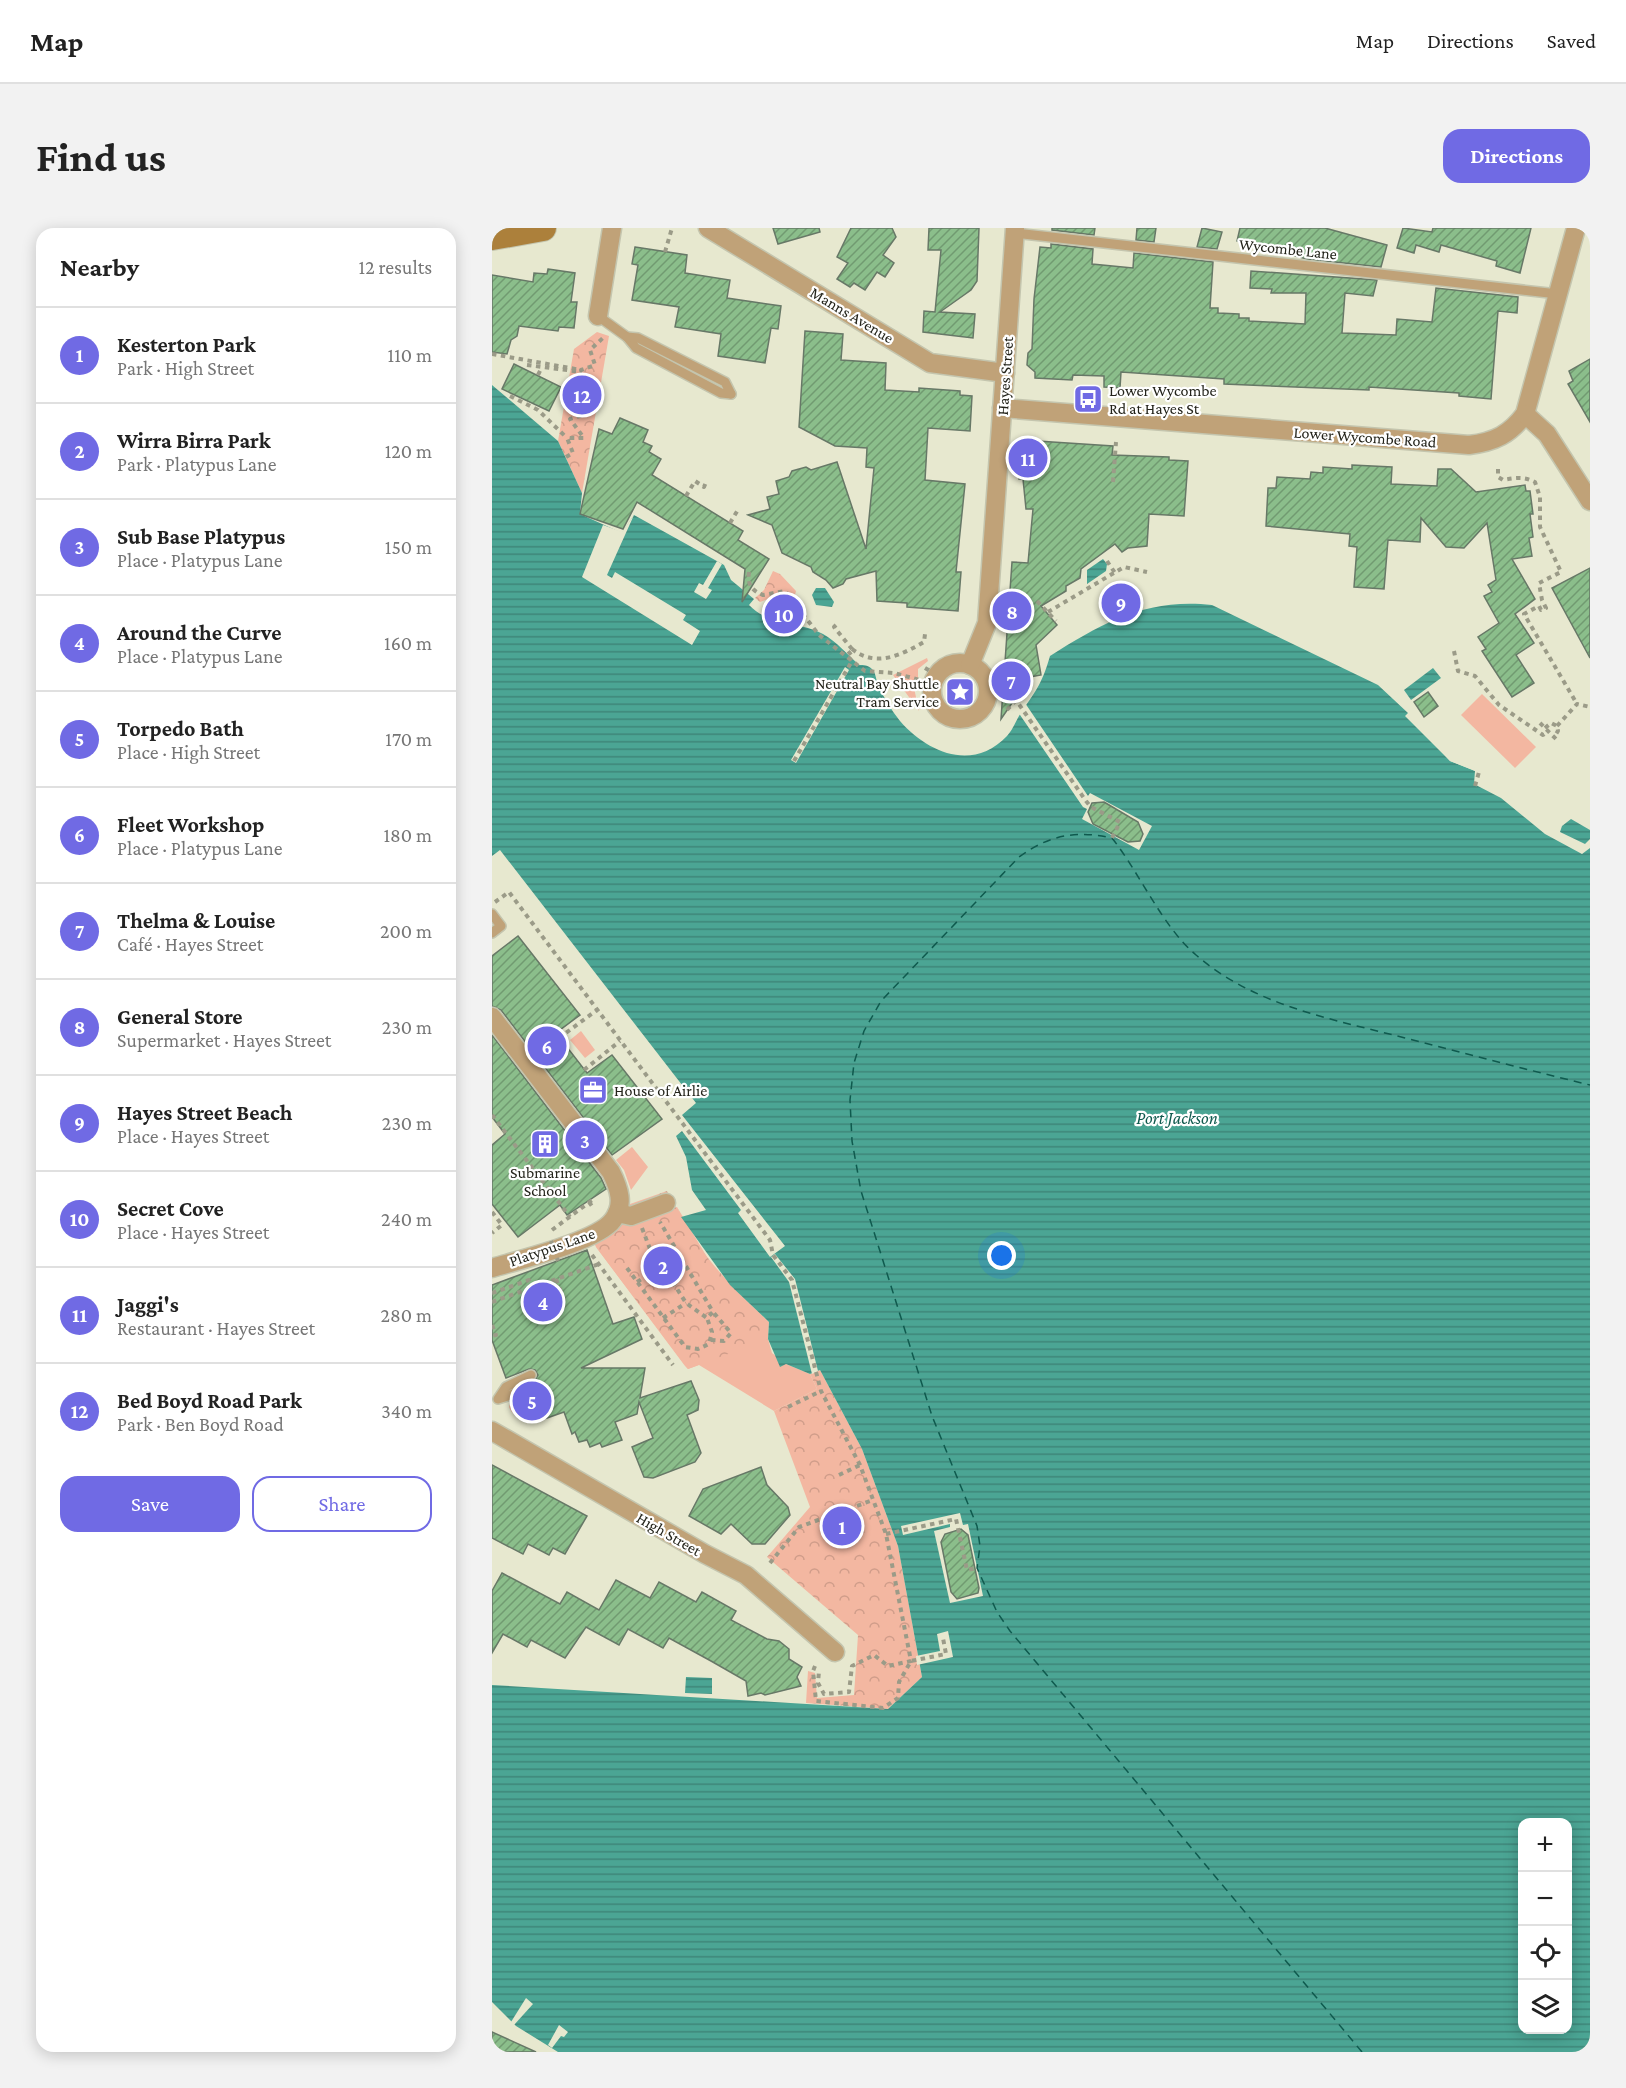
<!DOCTYPE html>
<meta charset="utf-8">
<style>
:root{--surface:#fff;--page:#f2f2f2;--text:#222;--muted:#767676;--line:#e0e0e0;--accent:#706ae4}
body{margin:0;font-family:"Crimson Pro",serif;background:var(--page);color:var(--text)}
.controls{position:absolute;right:18px;bottom:18px;display:grid;overflow:hidden;border-radius:12px;box-shadow:0 3px 15px #0003}
.controls button{width:54px;height:54px;display:grid;place-items:center;padding:0;border:0;border-bottom:2px solid var(--line);background:var(--surface);color:var(--text);font:30px sans-serif}
.you{position:absolute;left:510px;top:1028px;width:21px;height:21px;margin:-15px;border:4px solid #fff;border-radius:50%;background:#1a73e8;box-shadow:0 0 0 9px #1a73e833}
.badge{display:grid;place-items:center;width:39px;height:39px;border-radius:50%;background:var(--accent);color:#fff;font-size:20px;font-weight:700}
.pin{position:absolute;translate:-50% -50%;border:3px solid #fff;box-shadow:0 2px 6px #0006}
.list{margin:0;padding:0;list-style:none}
h2{display:flex;justify-content:space-between;align-items:center;height:78px;margin:0;padding:0 24px;font-size:26px}
h2 small{font-size:20px;font-weight:400;color:var(--muted)}
.list li{display:grid;grid-template-columns:39px 1fr auto;gap:18px;align-items:center;box-sizing:border-box;height:96px;padding:0 24px;border-top:2px solid var(--line)}
.list b{display:block;font-size:22px;white-space:nowrap}
.list p{margin:0;font-size:20px;white-space:nowrap;color:var(--muted)}
.list em{font-size:20px;font-style:normal;color:var(--muted)}
.actions{display:flex;gap:12px;padding:18px 24px}
.actions a{flex:1;padding:14px 0;border:2px solid var(--accent);border-radius:18px;text-align:center;font-size:21px;color:var(--accent)}
.actions .main{background:var(--accent);color:#fff}
.icon{flex:none;width:33px;height:33px;fill:none;stroke:currentColor;stroke-width:2;stroke-linecap:round;stroke-linejoin:round}
.map{position:relative;flex:none;width:1098px;height:1824px;overflow:hidden;border-radius:18px}
header{display:flex;align-items:center;gap:36px;box-sizing:border-box;height:84px;padding:0 30px;background:var(--surface);border-bottom:2px solid var(--line)}
header strong{font-size:28px}
nav{display:flex;gap:33px;margin-inline-start:auto;font-size:21px}
.intro{display:flex;align-items:center;justify-content:space-between;box-sizing:border-box;height:144px;padding:0 36px}
h1{margin:0;font-size:42px}
.button{padding:15px 27px;border-radius:18px;background:var(--accent);color:#fff;font-size:21px;font-weight:700}
main{display:flex;gap:36px;padding:0 36px}
aside{flex:1;background:var(--surface);border-radius:18px;box-shadow:0 3px 15px #0003}
.map>svg:first-child{display:block}
.green{fill:#f3b7a1}
.forest{fill:url(#forest-crowns)}
.water{fill:url(#water-rules);fill-rule:evenodd}
.pier{fill:#e7e8cf}
.lines{fill:none;stroke-linecap:round;stroke-linejoin:round}
.ferry{stroke:#0f5a4e;stroke-width:1.5;stroke-dasharray:8 6;stroke-linecap:butt}
.building{fill:url(#building-hatch);stroke:#677867;stroke-width:1.5}
.lane-casing{stroke:#c4c5ae;stroke-width:12}
.street-casing{stroke:#c4c5ae;stroke-width:21}
.secondary-casing{stroke:#c4c5ae;stroke-width:28}
.path{stroke:#9b9b88;stroke-width:4;stroke-dasharray:4.5 4.5;stroke-linecap:butt}
.lane{stroke:#c0a278;stroke-width:9}
.street{stroke:#c0a278;stroke-width:18}
.secondary{stroke:#ac803b;stroke-width:26}
.path-bridge{stroke:#9b9b88;stroke-width:4;stroke-dasharray:4.5 4.5;stroke-linecap:butt}
.labels{text-anchor:middle;dominant-baseline:central;stroke-width:4.5;stroke-linejoin:round;paint-order:stroke}
.street-label{font-size:16px;fill:#23231a;stroke:#fff}
.poi-label{font-size:16px;fill:#23231a;stroke:#fff;text-anchor:start}
.water-label{font-size:18px;font-style:italic;fill:#0f5a4e;stroke:#fff}
</style>
<header>
<strong>Map</strong>
<nav><a>Map</a><a>Directions</a><a>Saved</a></nav>
</header>
<div class="intro"><h1>Find us</h1><a class="button">Directions</a></div>
<main>
<aside>
<h2>Nearby<small>12 results</small></h2>
<ul class="list">
<li><span class="badge">1</span><div><b>Kesterton Park</b><p>Park · High Street</p></div><em>110 m</em></li>
<li><span class="badge">2</span><div><b>Wirra Birra Park</b><p>Park · Platypus Lane</p></div><em>120 m</em></li>
<li><span class="badge">3</span><div><b>Sub Base Platypus</b><p>Place · Platypus Lane</p></div><em>150 m</em></li>
<li><span class="badge">4</span><div><b>Around the Curve</b><p>Place · Platypus Lane</p></div><em>160 m</em></li>
<li><span class="badge">5</span><div><b>Torpedo Bath</b><p>Place · High Street</p></div><em>170 m</em></li>
<li><span class="badge">6</span><div><b>Fleet Workshop</b><p>Place · Platypus Lane</p></div><em>180 m</em></li>
<li><span class="badge">7</span><div><b>Thelma &amp; Louise</b><p>Café · Hayes Street</p></div><em>200 m</em></li>
<li><span class="badge">8</span><div><b>General Store</b><p>Supermarket · Hayes Street</p></div><em>230 m</em></li>
<li><span class="badge">9</span><div><b>Hayes Street Beach</b><p>Place · Hayes Street</p></div><em>230 m</em></li>
<li><span class="badge">10</span><div><b>Secret Cove</b><p>Place · Hayes Street</p></div><em>240 m</em></li>
<li><span class="badge">11</span><div><b>Jaggi's</b><p>Restaurant · Hayes Street</p></div><em>280 m</em></li>
<li><span class="badge">12</span><div><b>Bed Boyd Road Park</b><p>Park · Ben Boyd Road</p></div><em>340 m</em></li>
</ul>
<div class="actions"><a class="main">Save</a><a>Share</a></div>
</aside>
<div class="map">
<svg width="1098" height="1824" viewBox="0 0 1098 1824">
<defs>
<pattern id="forest-crowns" width="20" height="18" patternUnits="userSpaceOnUse" patternTransform="scale(1.5)"><rect width="20" height="18" fill="#f3b7a1"/><path d="M2 6a3 3 0 1 1 6 0M12 15a3 3 0 1 1 6 0" fill="none" stroke="#d09d8a"/></pattern>
<pattern id="water-rules" width="6" height="5" patternUnits="userSpaceOnUse" patternTransform="scale(1.5)"><rect width="6" height="5" fill="#4ba594"/><path d="M0 2.5h6" fill="none" stroke="#3e8678"/></pattern>
<pattern id="building-hatch" width="6" height="6" patternUnits="userSpaceOnUse" patternTransform="scale(1.5)"><rect width="6" height="6" fill="#8bbe8b"/><path d="M-1 1l2-2M0 6l6-6M5 7l2-2" fill="none" stroke="#719a71"/></pattern>
</defs>
<rect width="100%" height="100%" fill="#e7e8cf"/>
<g class="green">
<polygon points="435,430 436,433 426,441 426,457 422,460 427,483 401,447"/>
<polygon points="990,466 1044,519 1023,540 969,487"/>
<polygon points="89,803 103,822 93,830 78,812"/>
<polygon points="140,919 156,939 139,962 132,942 124,932"/>
<polygon points="185,979 251,1089 276,1111 280,1125 294,1136 318,1146 325,1161 282,1183 207,1137 196,1141 193,1138 104,1019 223,1081"/>
<path d="M32,1172l6,18c-9,2 -18,-3 -21,-11l1,-3z"/>
</g>
<g class="forest">
<polygon points="105,104 117,108 90,265 66,213 82,121"/>
<polygon points="281,343 288,346 304,363 303,367 292,365 268,374 263,370 272,362"/>
<path d="M175,963l6,17 4,-1c19,45 57,82 92,115l-1,17 -80,30 -92,-122 -2,-4 26,-24 10,-15z"/>
<polygon points="328,1142 370,1221 406,1318 430,1449 396,1481 314,1475 316,1443 323,1445 325,1470 362,1467 366,1407 275,1329 318,1279 282,1183 325,1161 318,1146"/>
</g>
<g class="water">
<path d="M0,157l66,56 24,52 -2,21 42,19 12,-18 90,50 7,15 23,19 -5,6c20,21 50,16 74,29 13,7 25,21 36,31 5,0 9,0 13,4 4,4 4,11 6,16 6,13 13,25 22,36 28,32 73,51 107,15 5,-5 8,-13 12,-20 16,-25 22,-29 31,-60 54,-34 97,-58 162,-51l166,80 30,28 -3,3 45,45 25,10 -1,13 27,14 44,36 37,20 8,-6v1204h-1032l-42,-26 -24,-24v-317l396,24 34,-32 -24,-131 -36,-97 -42,-79 -10,4 -24,-10 -6,3 -12,-28 1,-17 -39,-37 -49,-68 25,-7 -14,-20 -6,-33 -10,-21 6,-5 59,79 -3,3 32,44 15,-11 -103,-131 14,-12 -196,-253 -8,6zM1030,1594h46v208h-46z"/>
<polygon points="611,331 615,336 614,343 595,356 595,342"/>
<polygon points="324,360 333,360 342,374 340,379 324,377 320,367"/>
<polygon points="941,440 949,450 919,472 912,462"/>
<polygon points="1079,591 1098,602 1098,611 1093,616 1068,604 1070,598"/>
<polygon points="194,1449 220,1450 220,1466 193,1465"/>
</g>
<g class="pier">
<polygon points="142,287 115,347 120,350 123,344 194,387 191,392 208,403 200,417 90,349 111,297 130,304"/>
<polygon points="225,333 230,336 216,360 220,362 214,371 202,364 207,355 211,357"/>
<polygon points="353,439 357,442 304,535 299,532"/>
<polygon points="533,475 596,568 598,565 660,598 647,622 590,591 595,581 591,579 526,484"/>
<polygon points="928,499 959,530 985,541 986,544 958,533"/>
<polygon points="283,1026 303,1051 326,1143 320,1146 297,1054 279,1029"/>
<polygon points="468,1285 471,1297 476,1296 491,1368 458,1375 442,1303 458,1299 458,1296 411,1307 409,1298"/>
<polygon points="456,1403 461,1429 425,1437 424,1428 448,1423 445,1406"/>
<polygon points="34,1770 41,1776 22,1797 19,1794"/>
<polygon points="67,1797 76,1804 72,1809 69,1808 60,1820 56,1817"/>
</g>
<g class="lines">
<path class="ferry" d="M870,1824l-352,-421 -13,-19 -20,-44 3,-22 -3,-20 -45,-110 -71,-225 -9,-50 -2,-41 4,-37 10,-32 17,-30 138,-144c30,-22 57,-27 93,-19 29,37 50,88 84,117 59,51 136,64 209,83 62,16 123,32 185,47"/>
</g>
<g class="building">
<polygon points="281,0 327,0 328,4 286,16"/>
<polygon points="359,0 400,0 404,9 391,27 402,35 393,49 385,44 373,62 362,55 358,59 345,51 356,35 345,29"/>
<polygon points="437,0 487,0 485,53 479,62 448,84 483,86 481,110 431,104 432,83 443,84 449,22 436,22"/>
<polygon points="560,0 603,0 602,7 560,2"/>
<polygon points="645,0 664,0 662,14 644,12"/>
<polygon points="710,0 730,4 725,21 705,19"/>
<polygon points="748,0 833,0 895,17 889,39 815,31 745,13"/>
<polygon points="911,0 940,4 941,0 1039,0 1028,45 1004,38 1005,33 949,17 947,24 924,17 922,25 905,20"/>
<polygon points="559,16 601,21 600,36 641,40 642,25 721,34 718,80 726,80 726,85 747,86 747,90 757,90 757,93 813,96 814,65 779,65 780,61 758,60 759,43 885,52 881,68 853,65 850,105 904,107 905,91 940,94 944,60 1026,69 1025,85 1006,83 999,171 967,168 967,165 877,159 877,162 732,156 732,151 629,144 628,160 612,159 612,148 581,147 580,152 543,150 543,144 535,137 536,125 540,121 542,71 548,19 559,20"/>
<polygon points="143,19 195,27 193,45 238,52 235,70 289,78 286,101 279,100 273,135 226,128 229,106 183,99 187,79 140,72 146,37 140,36"/>
<polygon points="56,41 83,45 79,74 85,74 82,100 67,99 66,103 27,98 25,108 19,112 15,126 0,124 0,47 41,54 42,45 55,46"/>
<polygon points="313,103 351,106 349,132 394,135 393,162 427,164 427,160 468,163 468,167 480,168 478,203 436,200 433,252 473,256 464,344 469,344 466,383 415,379 415,375 385,373 384,343 354,351 351,356 341,360 334,352 321,344 319,339 290,325 280,297 256,287 278,281 275,269 287,266 284,253 297,249 300,243 314,239 319,242 345,234 374,321 382,240 374,239 375,220 343,218 307,199"/>
<polygon points="1098,131 1098,194 1076,156 1081,153 1077,143"/>
<polygon points="22,136 69,159 57,183 10,161"/>
<polygon points="128,190 156,202 151,214 160,218 157,224 169,231 160,247 251,303 246,312 277,331 250,374 253,341 145,274 131,301 88,286 107,201 120,206"/>
<polygon points="530,212 621,218 620,227 677,229 677,232 696,233 692,288 657,286 655,318 636,320 630,324 623,316 589,341 588,350 574,358 574,363 549,378 565,397 544,417 549,447 538,449 509,491 520,334 536,335 541,281 534,281 531,251 527,251"/>
<polygon points="860,237 900,239 899,256 945,258 946,241 959,241 984,264 1033,257 1034,263 1038,263 1041,286 1038,286 1041,309 1037,310 1040,328 1020,331 1043,371 1023,386 1042,415 1024,427 1042,455 1020,469 990,423 994,421 986,409 1007,395 992,368 1000,364 996,357 1004,352 995,295 972,320 954,319 929,290 928,314 896,312 892,361 862,359 865,319 857,318 858,306 774,298 776,260 784,260 785,249 818,251 819,244 831,245 831,239 860,241"/>
<polygon points="1098,340 1098,430 1060,360"/>
<polygon points="936,464 946,478 932,489 922,474"/>
<polygon points="612,574 646,594 651,606 648,613 636,614 601,596 596,584 600,575"/>
<polygon points="26,708 88,787 64,805 95,845 120,827 170,891 120,927 9,782 0,778 0,728"/>
<polygon points="0,807 109,950 114,961 75,987 68,977 26,1009 0,976 0,917 13,906 0,889"/>
<polygon points="95,1022 121,1096 142,1089 150,1111 89,1140 153,1140 148,1170 199,1153 207,1172 206,1182 195,1187 209,1225 203,1234 161,1250 152,1249 140,1219 161,1210 147,1174 145,1186 123,1194 130,1212 110,1219 108,1215 98,1219 95,1212 87,1214 83,1204 80,1206 72,1184 55,1190 46,1165 51,1158 43,1152 46,1147 43,1142 37,1141 14,1150 0,1112 0,1057"/>
<polygon points="0,1237 95,1288 73,1326 61,1320 57,1327 36,1316 31,1326 0,1310"/>
<polygon points="269,1239 275,1257 296,1279 298,1287 273,1316 260,1316 239,1296 229,1306 197,1288 211,1261"/>
<polygon points="469,1301 476,1307 487,1360 486,1365 465,1371 459,1364 449,1314 453,1306"/>
<polygon points="10,1345 68,1376 75,1364 107,1382 124,1352 158,1370 167,1354 204,1374 210,1364 244,1383 239,1392 275,1411 287,1413 297,1421 297,1431 310,1439 305,1449 309,1458 273,1467 269,1465 256,1468 254,1453 219,1433 177,1410 171,1420 136,1401 127,1417 94,1399 73,1430 39,1412 35,1419 11,1406 0,1425 0,1363"/>
<polygon points="0,1804 44,1824 0,1824"/>
</g>
<g class="lines">
<g class="lane-casing">
<g id="lane">
<polyline points="523,5 1066,66"/>
<polyline points="106,88 135,109 144,120 229,165 239,166"/>
<polyline points="135,109 146,110 233,154 239,166"/>
<polyline points="0,686 9,698 0,705"/>
<polyline points="39,1147 14,1159 6,1171 44,1159"/>
</g>
</g>
<g class="street-casing">
<g id="street">
<polyline points="216,0 438,135 513,145"/>
<polyline points="106,88 120,0"/>
<path d="M510,180l467,37c26,-3 41,-11 56,-31l51,-186"/>
<polyline points="1033,186 1055,206 1098,273"/>
<circle cx="468" cy="463" r="28"/>
<polyline points="478,437 495,395 523,0"/>
<path d="M0,789l119,155c8,16 14,33 2,48 -15,21 -94,40 -121,48"/>
<polyline points="125,985 139,988 174,975"/>
<polyline points="0,1203 213,1326 254,1347 343,1424"/>
</g>
</g>
<g class="secondary-casing">
<polyline id="secondary" points="0,9 51,0"/>
</g>
<g class="path">
<polyline points="173,24 180,0"/>
<polyline points="0,126 89,142"/>
<polyline points="35,137 90,144"/>
<polyline points="46,147 50,139"/>
<polyline points="18,168 46,182 75,210"/>
<polyline points="74,229 81,225 75,210 92,210 78,191 91,187 80,167 95,160 89,142 103,137 98,122 113,108"/>
<path d="M1006,241v8l5,3c12,-2 20,-4 32,2l5,15v30l21,45 -22,11 3,17 4,8 -5,2 -2,-4 -15,8 53,90"/>
<polyline points="621,254 624,214"/>
<polyline points="194,268 203,253 212,259 215,252"/>
<polyline points="238,295 247,280"/>
<polyline points="615,333 623,345"/>
<path d="M257,344c-2,12 3,19 14,23l22,-4 34,44 46,36 29,2 26,7"/>
<polyline points="545,373 564,393"/>
<polyline points="556,384 632,339 655,344"/>
<polyline points="344,397 342,399 360,421 356,423 361,429 357,432"/>
<path d="M360,421c24,19 49,6 72,-7l1,-8"/>
<polyline points="962,423 966,443 983,448 1007,477 1051,507 1056,503"/>
<polyline points="433,440 445,447"/>
<polyline points="507,463 513,465 517,472 524,472 594,573 599,579 628,594 620,610"/>
<polyline points="515,482 524,472"/>
<polyline points="1048,495 1066,513"/>
<polyline points="1065,498 1085,476 1098,479"/>
<polyline points="1053,500 1059,495 1065,498 1066,503 1062,509"/>
<polyline points="302,533 360,433"/>
<polyline points="983,558 987,544"/>
<polyline points="3,674 17,664 278,1012 281,1027 300,1052 329,1163 368,1237 394,1306 419,1433 396,1438 382,1427 360,1438 357,1464 332,1466 326,1455 327,1443"/>
<polyline points="67,810 105,782"/>
<polyline points="92,842 128,813"/>
<polyline points="0,887 78,989"/>
<polyline points="97,974 102,981"/>
<polyline points="0,984 10,997 0,1005"/>
<polyline points="150,1000 158,1021 170,1033 175,1045 194,1075 215,1090 221,1084 168,994"/>
<polyline points="60,1002 103,970"/>
<polyline points="100,1027 181,1137"/>
<polyline points="168,1031 183,1021"/>
<polyline points="135,1040 193,1119 206,1121 217,1116 220,1104 215,1090"/>
<polyline points="64,1051 73,1075"/>
<polyline points="145,1054 156,1047"/>
<polyline points="0,1065 37,1052 40,1060"/>
<polyline points="0,1074 107,1036"/>
<polyline points="171,1090 194,1075"/>
<polyline points="0,1097 4,1107 0,1108"/>
<polyline points="219,1112 232,1113 239,1105 221,1084"/>
<polyline points="296,1179 329,1163"/>
<polyline points="347,1247 368,1237"/>
<polyline points="394,1306 464,1291 475,1342 485,1340"/>
<polyline points="278,1335 307,1299 381,1272"/>
<polyline points="323,1438 321,1443 324,1473 391,1480 406,1470 407,1454 419,1433 454,1426 451,1410"/>
</g>
<use href="#lane" class="lane"/>
<use href="#street" class="street"/>
<use href="#secondary" class="secondary"/>
<polyline class="path-bridge" points="59,1013 66,1033"/>
</g>
<defs>
<g id="bus-square" transform="scale(1.5)"><rect x="-9" y="-9" width="18" height="18" rx="4" fill="#706ae4" stroke="#fff"/><path d="M-5-6H5V4H4V6H2V4H-2V6H-4V4H-5ZM-3.5-4V0h7V-4ZM-3.5 1.2v1.5H-2V1.2ZM2 1.2v1.5H3.5V1.2Z" fill="#fff"/></g>
<g id="sight-square" transform="scale(1.5)"><rect x="-9" y="-9" width="18" height="18" rx="4" fill="#706ae4" stroke="#fff"/><path d="M0-6L1.8-2.2L6-1.7L2.9 1.2L3.7 5.4L0 3.3L-3.7 5.4L-2.9 1.2L-6-1.7L-1.8-2.2Z" fill="#fff"/></g>
<g id="office-square" transform="scale(1.5)"><rect x="-9" y="-9" width="18" height="18" rx="4" fill="#706ae4" stroke="#fff"/><path d="M-6-3h4V-5.5h4V-3h4V5H-6ZM-1-4.5V-3h2v-1.5ZM-6 0V1H6V0Z" fill="#fff"/></g>
<g id="building-square" transform="scale(1.5)"><rect x="-9" y="-9" width="18" height="18" rx="4" fill="#706ae4" stroke="#fff"/><path d="M-4-6H4V6H1V3H-1V6H-4ZM-2.5-4.3h1.7v1.8h-1.7ZM.8-4.3h1.7v1.8H.8ZM-2.5-1h1.7V.8h-1.7ZM.8-1h1.7V.8H.8Z" fill="#fff"/></g>
</defs>
<g fill-rule="evenodd">
<use href="#bus-square" x="596" y="171"/>
<use href="#sight-square" x="468" y="464"/>
<use href="#office-square" x="101" y="862"/>
<use href="#building-square" x="53" y="916"/>
</g>
<g class="labels">
<g class="street-label">
<text transform="translate(796 21) rotate(6)">Wycombe Lane</text>
<text transform="translate(360 87) rotate(31)">Manns Avenue</text>
<text transform="translate(513 148) rotate(-86)">Hayes Street</text>
<text transform="translate(873 209) rotate(4)">Lower Wycombe Road</text>
<text transform="translate(60 1019) rotate(-19)">Platypus Lane</text>
<text transform="translate(177 1306) rotate(30)">High Street</text>
</g>
<g class="poi-label">
<text x="617" y="162">Lower Wycombe<tspan x="617" dy="18">Rd at Hayes St</tspan></text>
<text x="447" y="455" text-anchor="end">Neutral Bay Shuttle<tspan x="447" dy="18">Tram Service</tspan></text>
<text x="122" y="862">House of Airlie</text>
<text x="53" y="944" text-anchor="middle">Submarine<tspan x="53" dy="18">School</tspan></text>
</g>
<g class="water-label">
<text x="685" y="890">Port Jackson</text>
</g>
</g>
</svg>
<div class="controls">
<button>+</button>
<button>−</button>
<button><svg class="icon" aria-label="locate" viewBox="0 0 24 24"><circle cx="12" cy="12" r="6"/><path d="M12 2v4M12 18v4M2 12h4M18 12h4"/></svg></button>
<button><svg class="icon" aria-label="layers" viewBox="0 0 24 24"><path d="M12 4l9 5-9 5-9-5zM3 14l9 5 9-5"/></svg></button>
</div>
<div class="you"></div>
<div class="pin badge" style="left:350px;top:1298px">1</div>
<div class="pin badge" style="left:171px;top:1038px">2</div>
<div class="pin badge" style="left:93px;top:912px">3</div>
<div class="pin badge" style="left:51px;top:1074px">4</div>
<div class="pin badge" style="left:40px;top:1173px">5</div>
<div class="pin badge" style="left:55px;top:818px">6</div>
<div class="pin badge" style="left:519px;top:453px">7</div>
<div class="pin badge" style="left:520px;top:383px">8</div>
<div class="pin badge" style="left:629px;top:375px">9</div>
<div class="pin badge" style="left:292px;top:386px">10</div>
<div class="pin badge" style="left:536px;top:230px">11</div>
<div class="pin badge" style="left:90px;top:167px">12</div>
</div>
</main>
